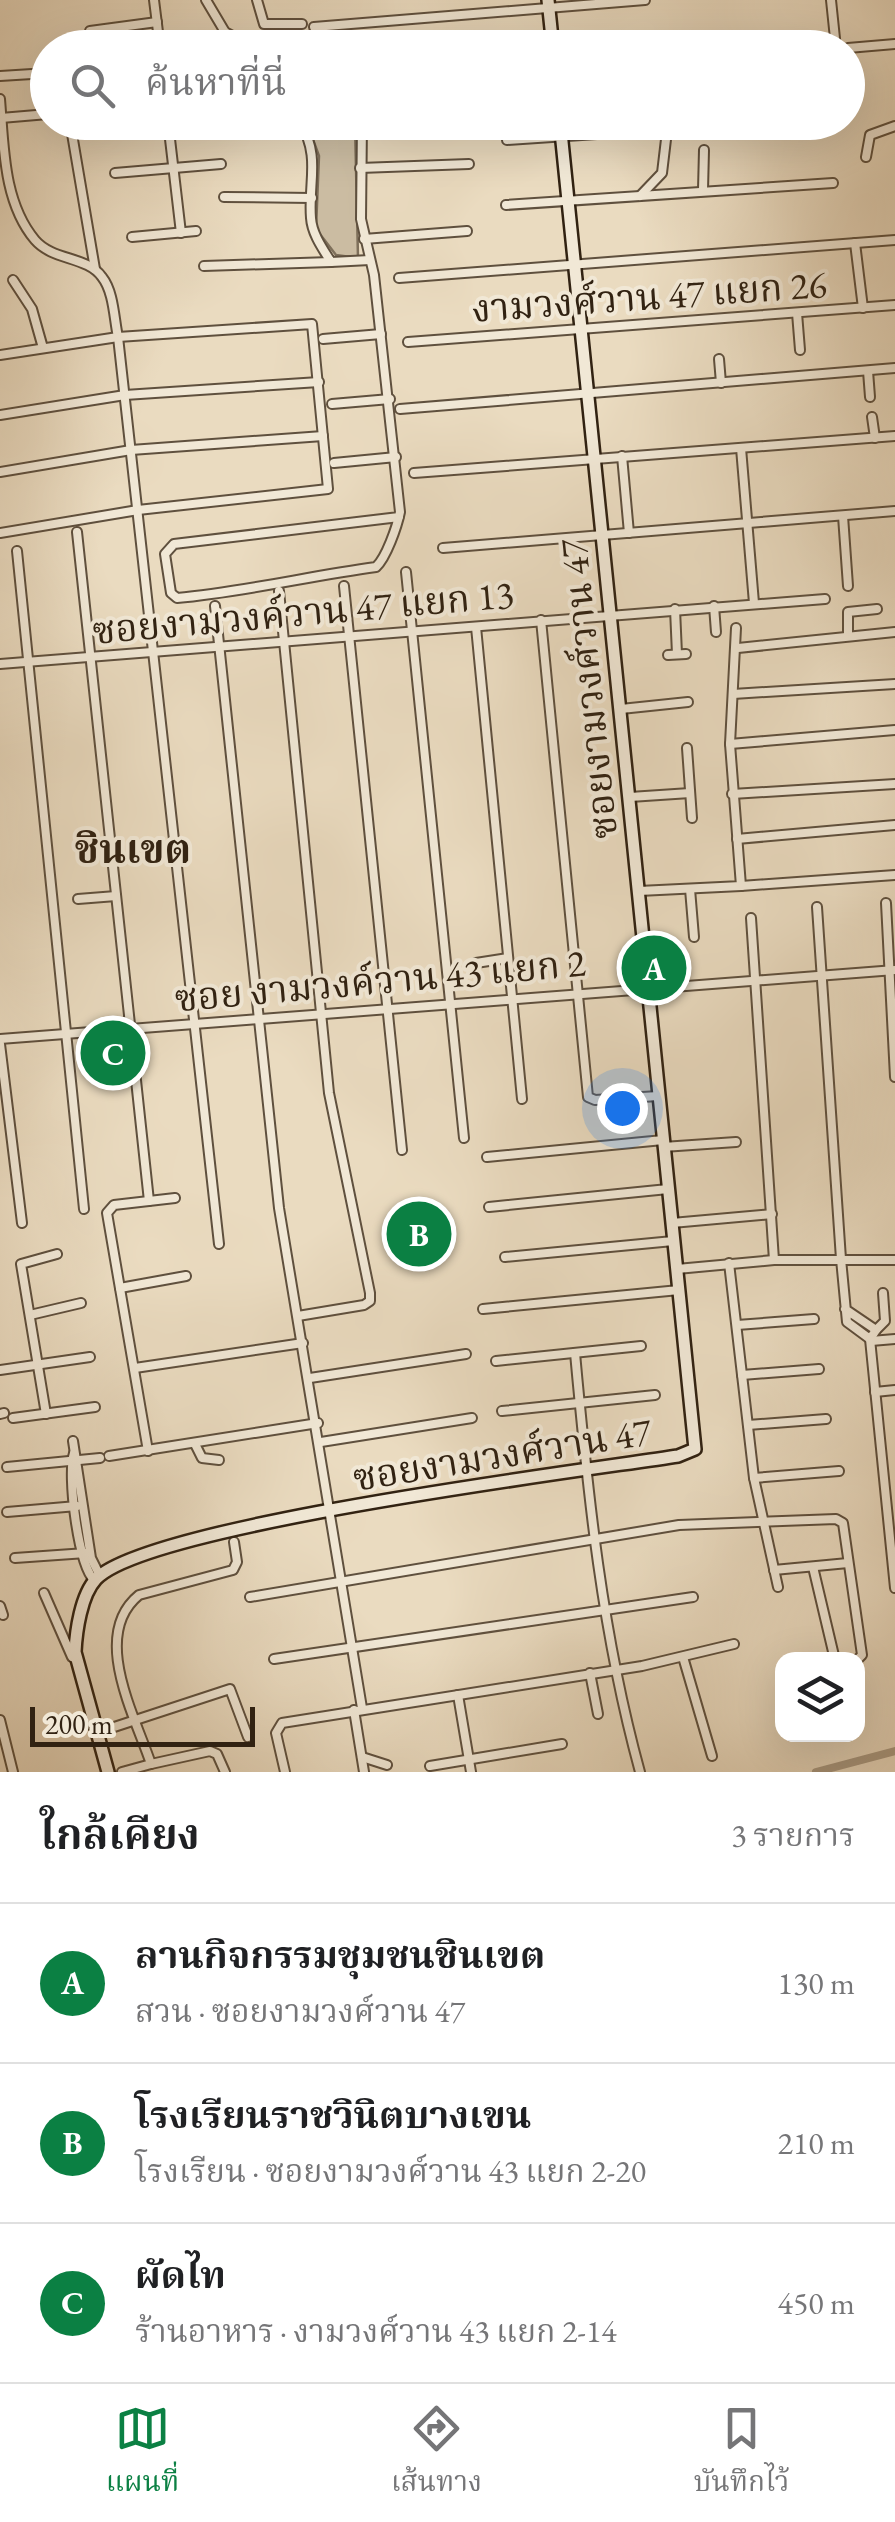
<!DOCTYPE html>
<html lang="th">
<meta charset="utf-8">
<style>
:root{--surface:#fff;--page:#f2f2f2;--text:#202124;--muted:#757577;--line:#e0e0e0;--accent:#0b8043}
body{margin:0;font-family:"EB Garamond","Noto Serif Thai",serif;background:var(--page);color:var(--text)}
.controls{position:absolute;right:30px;bottom:30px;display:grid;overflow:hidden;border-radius:20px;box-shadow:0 10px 40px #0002}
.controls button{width:90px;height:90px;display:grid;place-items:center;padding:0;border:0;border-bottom:2px solid var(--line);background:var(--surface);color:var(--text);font:50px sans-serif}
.scale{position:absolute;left:30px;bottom:25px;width:225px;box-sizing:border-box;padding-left:10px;border:5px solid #312212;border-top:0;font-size:28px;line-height:35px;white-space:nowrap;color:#312212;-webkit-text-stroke:8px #f1e8d6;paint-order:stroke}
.you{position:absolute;left:622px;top:1108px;width:35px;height:35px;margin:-25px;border:8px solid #fff;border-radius:50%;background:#1a73e8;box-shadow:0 0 0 15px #1a73e833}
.badge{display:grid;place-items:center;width:65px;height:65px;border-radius:50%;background:var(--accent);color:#fff;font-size:32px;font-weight:700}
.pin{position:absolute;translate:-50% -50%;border:5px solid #fff;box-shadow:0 2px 10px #0006}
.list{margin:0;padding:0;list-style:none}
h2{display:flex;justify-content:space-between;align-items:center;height:130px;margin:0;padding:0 40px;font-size:42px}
h2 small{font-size:32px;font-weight:400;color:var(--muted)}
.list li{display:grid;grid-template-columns:65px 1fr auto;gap:30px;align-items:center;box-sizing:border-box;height:160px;padding:0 40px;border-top:2px solid var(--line)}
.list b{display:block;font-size:38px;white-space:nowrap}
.list p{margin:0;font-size:32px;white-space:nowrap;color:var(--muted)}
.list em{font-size:32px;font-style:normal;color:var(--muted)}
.icon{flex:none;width:55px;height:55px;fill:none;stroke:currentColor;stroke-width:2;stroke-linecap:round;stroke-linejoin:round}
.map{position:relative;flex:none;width:895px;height:1772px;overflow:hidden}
.search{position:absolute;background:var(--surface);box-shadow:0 10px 40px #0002;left:30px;right:30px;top:30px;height:110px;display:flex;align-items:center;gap:25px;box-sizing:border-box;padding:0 35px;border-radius:55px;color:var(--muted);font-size:38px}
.sheet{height:610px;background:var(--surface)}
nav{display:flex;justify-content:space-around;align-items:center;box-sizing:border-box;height:140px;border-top:2px solid var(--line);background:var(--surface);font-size:28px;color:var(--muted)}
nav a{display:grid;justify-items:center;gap:5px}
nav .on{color:var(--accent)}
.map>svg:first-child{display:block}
.green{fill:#cbbca2;stroke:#7e6f5a;stroke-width:2.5}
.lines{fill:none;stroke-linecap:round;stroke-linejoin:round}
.canal{stroke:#ab9c85;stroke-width:8}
.street-casing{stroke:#5f503e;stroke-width:12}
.secondary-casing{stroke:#312212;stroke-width:16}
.street{stroke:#f1e8d6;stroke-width:8}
.secondary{stroke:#f1e8d6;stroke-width:11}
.labels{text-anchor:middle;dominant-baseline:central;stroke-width:8;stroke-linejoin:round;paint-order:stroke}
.street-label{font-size:38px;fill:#312212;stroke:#f1e8d6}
.neighbourhood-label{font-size:40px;font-weight:bold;fill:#312212;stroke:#f1e8d6}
</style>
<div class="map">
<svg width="895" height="1772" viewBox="0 0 895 1772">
<rect width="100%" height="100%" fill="#eadbc0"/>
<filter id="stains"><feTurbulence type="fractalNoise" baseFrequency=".002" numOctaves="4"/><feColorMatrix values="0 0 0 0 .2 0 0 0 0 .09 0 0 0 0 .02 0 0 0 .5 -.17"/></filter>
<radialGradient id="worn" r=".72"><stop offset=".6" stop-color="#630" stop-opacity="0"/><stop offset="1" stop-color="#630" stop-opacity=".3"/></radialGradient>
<polygon class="green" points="307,123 355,123 358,258 336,255 316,229 319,156"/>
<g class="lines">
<polyline class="canal" points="816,1772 895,1751"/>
<g class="street-casing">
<g id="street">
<polyline points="154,0 160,48"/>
<polyline points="206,0 225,32 255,48"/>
<polyline points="257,0 264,24 302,24"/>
<polyline points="831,0 836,48"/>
<polyline points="314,27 645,0"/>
<polyline points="90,31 157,22"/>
<polyline points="200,48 225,32"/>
<polyline points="848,48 895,44"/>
<polyline points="0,76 48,73"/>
<path d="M0,99c4,47 3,103 35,141 18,21 52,16 67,37 12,15 12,42 16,60l101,907"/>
<polyline points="1,118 48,114"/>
<polyline points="70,122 95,269"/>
<polyline points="168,122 181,233"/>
<path d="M300,122c21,35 8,60 11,96 1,16 12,31 20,44l39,-2"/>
<path d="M362,122l-1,97 13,56 26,237c-3,15 -14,46 -24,55 -67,9 -132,25 -199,31l-6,-5 -6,-39 9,-10 225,-27"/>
<polyline points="231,132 305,130"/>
<polyline points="507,140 716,126"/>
<polyline points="866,157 870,135 895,126"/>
<polyline points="360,168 469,164"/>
<polyline points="115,173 221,164"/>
<polyline points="703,190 704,150"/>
<polyline points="640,196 662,173 667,131"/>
<polyline points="224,197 312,198"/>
<polyline points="506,205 833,183"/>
<polyline points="132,237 196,231"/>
<polyline points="364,239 467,231"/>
<polyline points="855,243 863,308"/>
<polyline points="204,266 331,262"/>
<polyline points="399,278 895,240"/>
<polyline points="13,280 32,309 43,348"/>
<polyline points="797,313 800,350"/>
<polyline points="323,339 381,334"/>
<polyline points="408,342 895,305"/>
<polyline points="0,355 118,337 312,324 328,489 138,510 0,533"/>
<polyline points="719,359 721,383"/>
<polyline points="868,371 870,397"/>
<polyline points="332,404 390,399"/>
<polyline points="400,409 895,368"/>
<polyline points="0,415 125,395 319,382"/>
<polyline points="872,417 875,438"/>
<polyline points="741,448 754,603"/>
<polyline points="622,456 629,533"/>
<polyline points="334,463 396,457"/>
<polyline points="0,472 131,450 323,436"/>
<polyline points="414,473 895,436"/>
<polyline points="843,516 848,586"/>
<polyline points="77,532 149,1201"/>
<polyline points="443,548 895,511"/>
<polyline points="17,551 84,1209"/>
<polyline points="406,572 464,1138"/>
<polyline points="344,586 402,1150"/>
<polyline points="279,591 329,1093 370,1293 370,1301 364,1305 298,1316"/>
<polyline points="215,606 279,1208 362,1708"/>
<polyline points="714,606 716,632"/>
<polyline points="675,609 677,654"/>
<polyline points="541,620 588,1097 595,1100 658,1096"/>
<polyline points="476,627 522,1099"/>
<polyline points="848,635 848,612 877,609"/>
<polyline points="738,648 895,632"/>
<polyline points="668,655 686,654"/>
<polyline points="0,664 825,599"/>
<polyline points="733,694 895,684"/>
<polyline points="621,709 688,702"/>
<polyline points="730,744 895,730"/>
<polyline points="687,748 692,818"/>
<polyline points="732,794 895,784"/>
<polyline points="630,797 690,793"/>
<polyline points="737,839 895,825"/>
<polyline points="741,886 895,875"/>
<polyline points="690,889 694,937"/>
<polyline points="639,891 741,886 730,744 736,628"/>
<polyline points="78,899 116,896"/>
<polyline points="886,903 895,1077"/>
<polyline points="817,907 841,1259 847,1322 870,1339 876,1330 845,1309"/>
<polyline points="751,918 774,1260"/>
<polyline points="476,963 508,958"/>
<polyline points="0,1039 895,970"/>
<polyline points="0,1044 22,1223"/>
<polyline points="663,1147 736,1142"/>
<polyline points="487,1157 663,1140"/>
<polyline points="489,1207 668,1189"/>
<polyline points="672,1223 772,1214"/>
<polyline points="505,1257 673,1241"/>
<polyline points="729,1263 754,1478 778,1587"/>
<polyline points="677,1269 774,1260 895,1260"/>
<polyline points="120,1288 186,1276"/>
<polyline points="483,1309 679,1290"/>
<polyline points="30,1315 81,1303"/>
<polyline points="737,1325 814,1319"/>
<polyline points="876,1330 885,1321 883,1293"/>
<polyline points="870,1339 895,1588"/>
<polyline points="871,1341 895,1339"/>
<path d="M575,1353c13,142 27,281 65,419"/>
<polyline points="496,1361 641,1346"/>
<polyline points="135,1368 303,1343"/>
<polyline points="0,1370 90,1357"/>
<polyline points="742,1375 819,1369"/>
<polyline points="310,1378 466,1354"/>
<polyline points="875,1392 895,1390"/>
<polyline points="502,1411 655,1395"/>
<polyline points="0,1414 4,1413"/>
<polyline points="46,1414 21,1264 57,1254"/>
<polyline points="13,1418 95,1407"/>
<polyline points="748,1425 826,1419"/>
<polyline points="73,1441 91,1558 100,1576"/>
<polyline points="321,1442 472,1418"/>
<polyline points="195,1444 202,1458 219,1460"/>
<polyline points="148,1451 107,1213 114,1205 175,1198"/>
<path d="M74,1453c-7,22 4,111 20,127"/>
<polyline points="109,1456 318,1423"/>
<polyline points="7,1467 100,1458"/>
<polyline points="754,1478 839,1471"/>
<polyline points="7,1512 77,1506"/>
<polyline points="15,1558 86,1553"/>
<polyline points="813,1567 835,1660"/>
<polyline points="774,1570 848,1563"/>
<polyline points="44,1593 72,1657"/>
<polyline points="250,1597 679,1525 836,1519 843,1523 862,1655 857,1660"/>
<polyline points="0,1606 3,1615"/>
<polyline points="683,1657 712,1756"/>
<polyline points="274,1659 693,1597"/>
<polyline points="590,1673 598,1714"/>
<polyline points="458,1695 471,1772"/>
<polyline points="354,1710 364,1772"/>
<polyline points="0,1720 13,1772"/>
<polyline points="105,1730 230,1689 248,1737"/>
<polyline points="362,1757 387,1765"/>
<polyline points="430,1766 562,1744"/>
<polyline points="122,1772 151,1764"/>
<path d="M225,1772l-8,-18 -7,-3 -59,13c-16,-48 -61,-129 -12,-169l94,-25 4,-8 -3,-20"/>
<polyline points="285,1772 276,1733 282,1723 642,1666 734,1644"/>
</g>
</g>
<g class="secondary-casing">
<g id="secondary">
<polyline points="548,0 553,48"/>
<path d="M108,1772l-33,-120c1,-21 6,-57 21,-73 52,-54 485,-108 582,-123l17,-7 -135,-1327"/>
</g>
</g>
<use href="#street" class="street"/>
<use href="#secondary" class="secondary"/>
</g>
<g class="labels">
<g class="street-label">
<text transform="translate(649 296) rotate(-4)">งามวงศ์วาน 47 แยก 26</text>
<text transform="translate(303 612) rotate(-5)">ซอยงามวงค์วาน 47 แยก 13</text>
<text transform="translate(588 689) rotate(-96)">ซอยงามวงศ์วาน 47</text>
<text transform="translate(380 980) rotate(-5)">ซอย งามวงค์วาน 43 แยก 2</text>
<text transform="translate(502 1454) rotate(-9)">ซอยงามวงศ์วาน 47</text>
</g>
<g class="neighbourhood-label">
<text x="133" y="849">ชินเขต</text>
</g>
</g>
<rect width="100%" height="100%" filter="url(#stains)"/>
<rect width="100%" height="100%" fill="url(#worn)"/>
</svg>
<div class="controls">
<button><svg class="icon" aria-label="layers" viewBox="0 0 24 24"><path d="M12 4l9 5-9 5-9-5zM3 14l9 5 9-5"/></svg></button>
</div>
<div class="scale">200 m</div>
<div class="you"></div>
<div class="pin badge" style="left:654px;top:968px">A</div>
<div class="pin badge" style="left:419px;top:1234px">B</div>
<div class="pin badge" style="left:113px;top:1053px">C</div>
<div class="search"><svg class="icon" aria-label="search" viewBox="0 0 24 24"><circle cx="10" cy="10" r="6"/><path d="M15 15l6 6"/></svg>ค้นหาที่นี่</div>
</div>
<section class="sheet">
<h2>ใกล้เคียง<small>3 รายการ</small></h2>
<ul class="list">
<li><span class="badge">A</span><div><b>ลานกิจกรรมชุมชนชินเขต</b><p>สวน · ซอยงามวงศ์วาน 47</p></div><em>130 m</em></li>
<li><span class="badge">B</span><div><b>โรงเรียนราชวินิตบางเขน</b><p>โรงเรียน · ซอยงามวงศ์วาน 43 แยก 2-20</p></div><em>210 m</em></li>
<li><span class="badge">C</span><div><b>ผัดไท</b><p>ร้านอาหาร · งามวงศ์วาน 43 แยก 2-14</p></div><em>450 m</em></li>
</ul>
</section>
<nav>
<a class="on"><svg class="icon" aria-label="map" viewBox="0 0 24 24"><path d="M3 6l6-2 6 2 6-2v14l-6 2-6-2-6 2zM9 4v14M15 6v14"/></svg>แผนที่</a>
<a><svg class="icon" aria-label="directions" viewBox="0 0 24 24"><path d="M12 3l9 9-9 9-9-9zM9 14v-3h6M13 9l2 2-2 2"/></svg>เส้นทาง</a>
<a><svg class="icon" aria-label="saved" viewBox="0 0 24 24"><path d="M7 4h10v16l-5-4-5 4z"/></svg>บันทึกไว้</a>
</nav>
